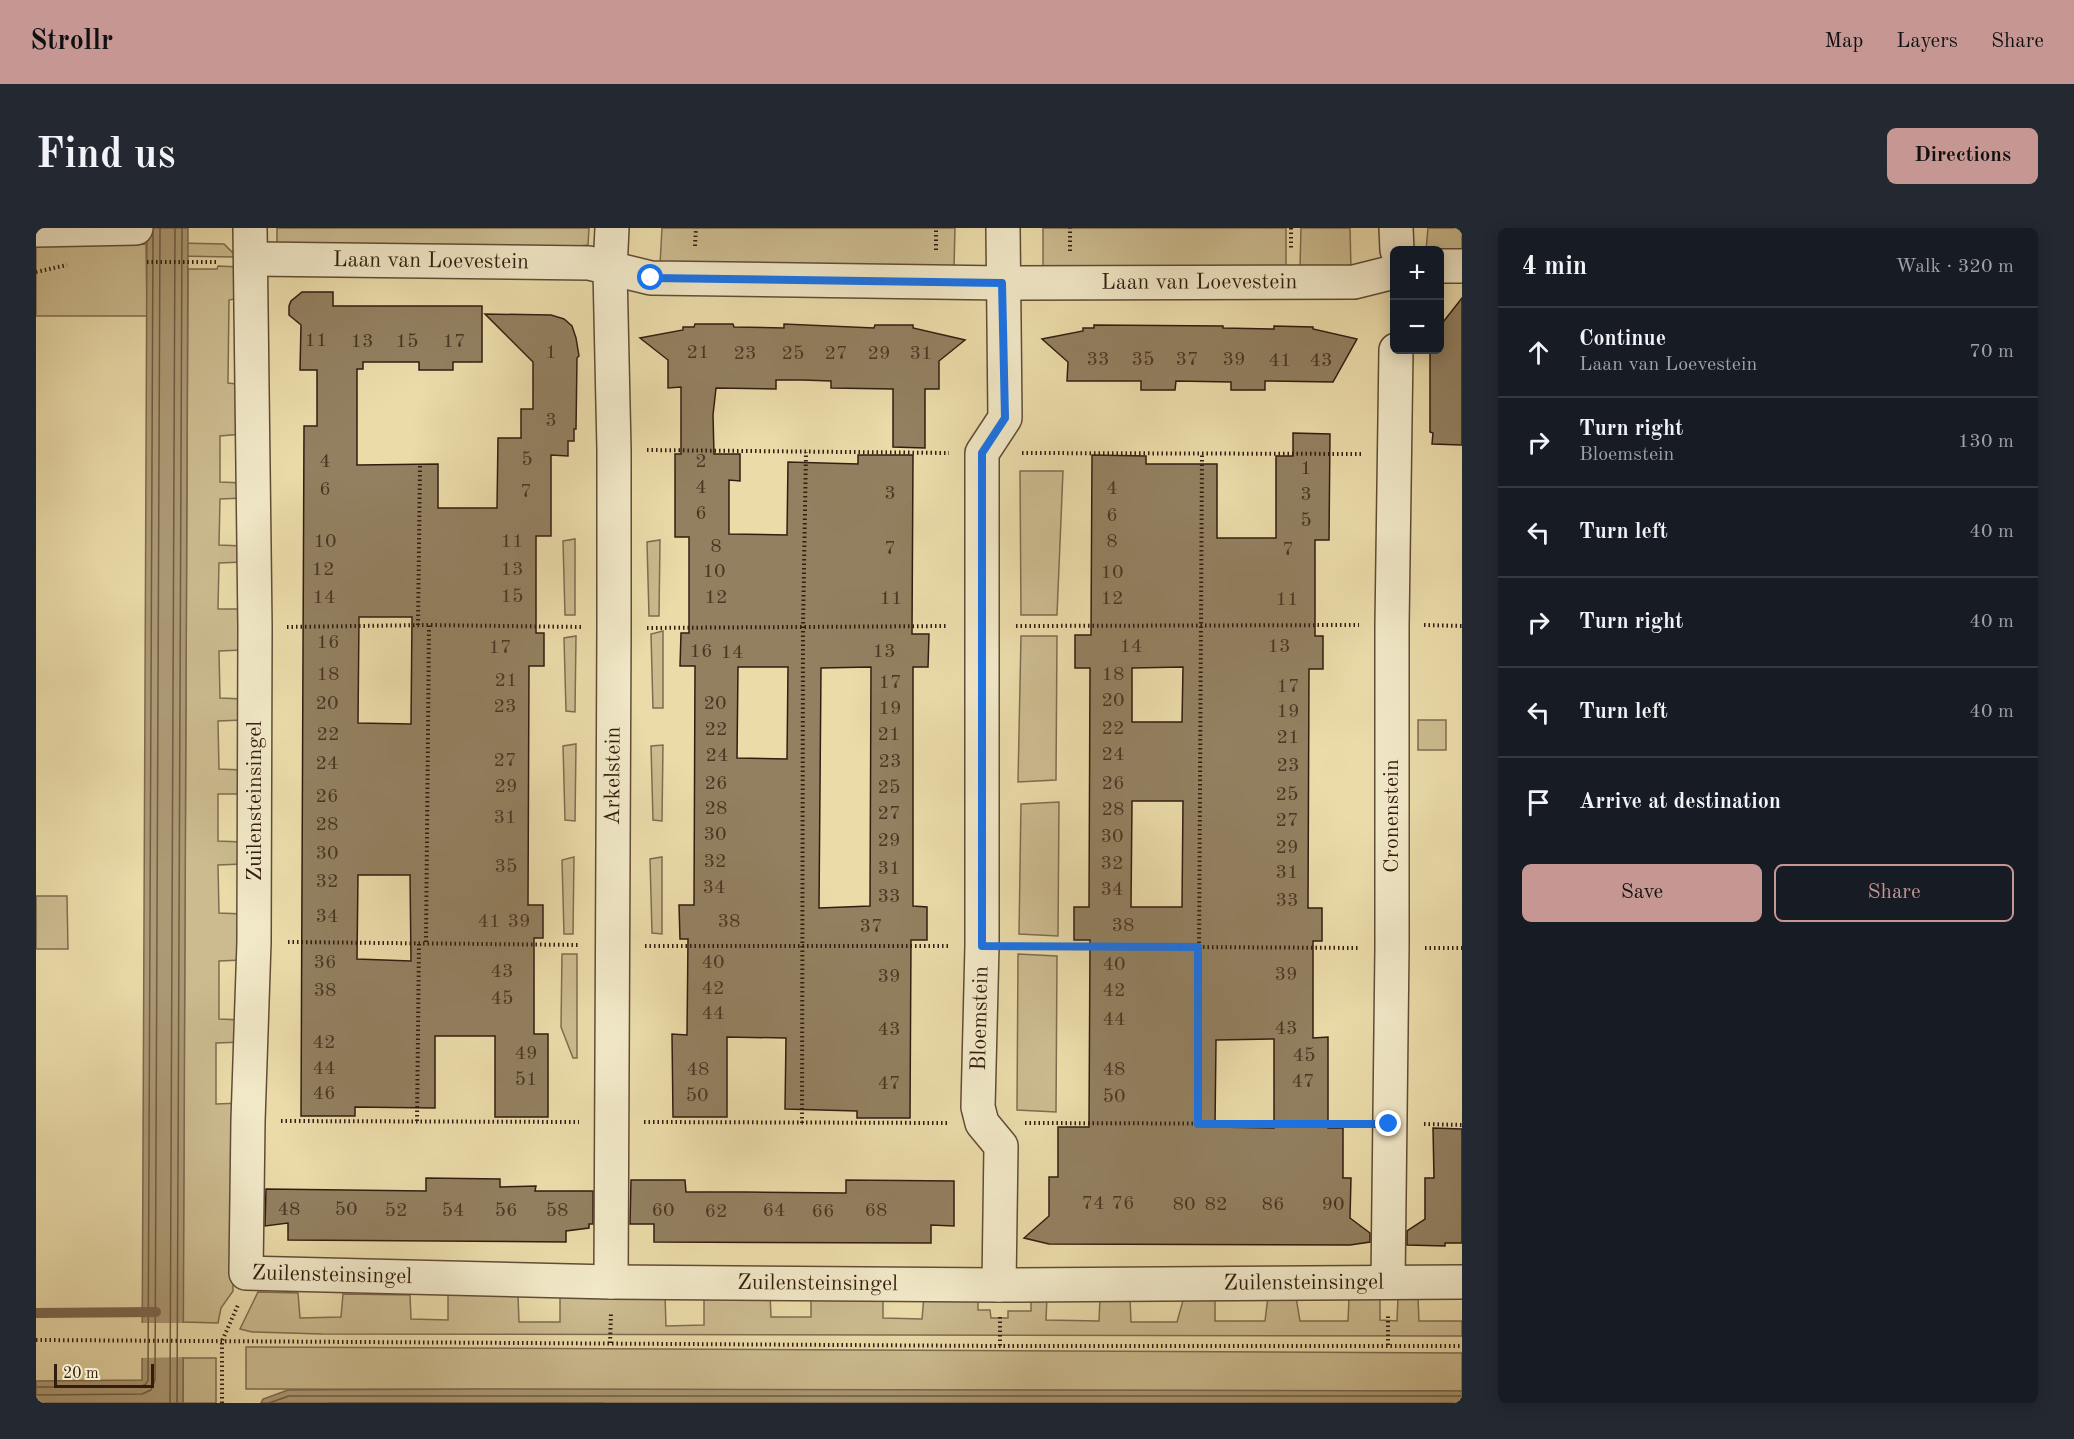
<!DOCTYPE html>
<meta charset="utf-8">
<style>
:root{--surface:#171b24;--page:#242831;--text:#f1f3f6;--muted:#9ea1a6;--line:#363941;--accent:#c59692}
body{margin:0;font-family:"Old Standard TT",serif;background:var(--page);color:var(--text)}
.controls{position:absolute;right:18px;top:18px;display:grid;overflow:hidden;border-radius:9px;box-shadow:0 3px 15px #0003}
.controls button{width:54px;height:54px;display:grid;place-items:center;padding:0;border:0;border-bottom:2px solid var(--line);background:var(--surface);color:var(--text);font:30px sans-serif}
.scale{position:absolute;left:18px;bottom:15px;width:100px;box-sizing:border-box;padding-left:6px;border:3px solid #331d10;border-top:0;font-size:16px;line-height:21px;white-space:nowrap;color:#331d10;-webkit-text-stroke:4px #f1e8c7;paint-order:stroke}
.stop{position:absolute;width:18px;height:18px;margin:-14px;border:4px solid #1a73e8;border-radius:50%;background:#fff}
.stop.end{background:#1a73e8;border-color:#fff;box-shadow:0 2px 6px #0008}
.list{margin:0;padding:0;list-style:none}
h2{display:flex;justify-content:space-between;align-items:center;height:78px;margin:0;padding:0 24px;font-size:26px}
h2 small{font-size:20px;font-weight:400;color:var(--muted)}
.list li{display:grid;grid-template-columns:39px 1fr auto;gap:18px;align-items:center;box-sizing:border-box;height:90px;padding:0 24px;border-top:2px solid var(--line)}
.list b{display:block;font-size:22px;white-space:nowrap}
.list p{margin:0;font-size:20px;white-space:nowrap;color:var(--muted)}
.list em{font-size:20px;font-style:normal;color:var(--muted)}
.actions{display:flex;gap:12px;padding:18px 24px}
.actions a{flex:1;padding:14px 0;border:2px solid var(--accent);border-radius:9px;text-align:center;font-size:21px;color:var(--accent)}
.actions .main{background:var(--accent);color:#111}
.icon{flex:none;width:33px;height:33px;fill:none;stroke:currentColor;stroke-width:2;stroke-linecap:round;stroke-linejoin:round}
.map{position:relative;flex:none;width:1426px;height:1175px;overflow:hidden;border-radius:9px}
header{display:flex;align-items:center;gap:36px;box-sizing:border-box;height:84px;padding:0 30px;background:var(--accent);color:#111}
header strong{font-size:28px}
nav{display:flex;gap:33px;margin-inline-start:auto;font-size:21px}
.intro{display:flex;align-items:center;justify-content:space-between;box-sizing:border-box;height:144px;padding:0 36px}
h1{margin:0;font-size:42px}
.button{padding:15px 27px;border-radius:9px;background:var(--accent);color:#111;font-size:21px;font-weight:700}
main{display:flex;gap:36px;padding:0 36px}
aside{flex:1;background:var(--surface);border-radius:9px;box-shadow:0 3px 15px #0003}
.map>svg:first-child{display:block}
.green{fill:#cbbb8f;stroke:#7f6c50;stroke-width:1.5}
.water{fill:#ac9a75;stroke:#7c684d;stroke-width:1.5}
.pier{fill:#eadba9}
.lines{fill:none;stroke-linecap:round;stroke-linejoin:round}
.shore{stroke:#705c42;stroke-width:1.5}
.stream{stroke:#7c684d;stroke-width:10}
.building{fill:#928060;stroke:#331d10;stroke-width:1.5;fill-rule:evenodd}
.minor-casing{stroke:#614c36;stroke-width:36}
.path{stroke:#331d10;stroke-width:4;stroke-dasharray:1.5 3;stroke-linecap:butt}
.minor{stroke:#f1e8c7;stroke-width:33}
.route{stroke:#1a73e8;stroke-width:8}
.labels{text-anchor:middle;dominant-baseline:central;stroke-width:6;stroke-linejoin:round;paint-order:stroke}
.number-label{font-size:20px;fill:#4b3624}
.street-label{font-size:22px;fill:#331d10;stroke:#f1e8c7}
</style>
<header>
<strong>Strollr</strong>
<nav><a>Map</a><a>Layers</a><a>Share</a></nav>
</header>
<div class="intro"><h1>Find us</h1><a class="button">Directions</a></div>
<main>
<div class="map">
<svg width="1426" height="1175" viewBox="0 0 1426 1175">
<rect width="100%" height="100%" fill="#eadba9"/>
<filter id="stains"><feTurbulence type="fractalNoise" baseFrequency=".00333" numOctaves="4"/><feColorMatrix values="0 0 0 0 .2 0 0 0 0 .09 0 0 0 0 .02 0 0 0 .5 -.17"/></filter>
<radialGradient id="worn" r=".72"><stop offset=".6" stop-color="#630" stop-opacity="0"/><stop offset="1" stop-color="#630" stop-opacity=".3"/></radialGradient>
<g class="green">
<polygon points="241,0 553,0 552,17 544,18 241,16"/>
<polygon points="626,0 919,0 918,39 624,37"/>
<rect x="1007" y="0" width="243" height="41"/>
<polygon points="1265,0 1314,0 1315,41 1264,41"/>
<polygon points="1392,0 1426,0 1426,27 1404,22 1390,22"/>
<polygon points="142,15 188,16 198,26 197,29 142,28"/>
<polygon points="110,16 111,88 0,88 0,18"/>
<polygon points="182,38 203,39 203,70 193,72 192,155 201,156 207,206 184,208 184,254 207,255 208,270 184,271 183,317 207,318 207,334 183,335 182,381 207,381 206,422 183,423 184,470 207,471 207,492 182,493 183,541 207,542 207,566 182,566 182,613 206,614 207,636 182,637 183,685 207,686 206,732 183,733 183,791 206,792 206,814 180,815 180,876 205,875 197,1004 197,1063 185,1080 182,1095 147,1094 152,41 181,41"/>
<polygon points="984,243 1027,243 1021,387 985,387"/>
<polygon points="539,311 539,387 529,387 527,313"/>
<polygon points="624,312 623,388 613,388 611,314"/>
<polygon points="627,403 627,480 617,480 615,406"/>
<polygon points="540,408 539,484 530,483 528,410"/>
<polygon points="985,408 1021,408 1020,552 982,554"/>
<rect x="1382" y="492" width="28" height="30"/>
<polygon points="540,516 539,593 529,592 527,518"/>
<polygon points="627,517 626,593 617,592 615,518"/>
<polygon points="1023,574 1022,708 983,706 985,576"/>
<polygon points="538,629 537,706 528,706 526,632"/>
<polygon points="626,629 626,706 616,705 614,631"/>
<polygon points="0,668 31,668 32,721 0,721"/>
<polygon points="526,726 541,726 541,830 537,830 525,799"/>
<polygon points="982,726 1021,728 1020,884 981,882"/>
<polygon points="222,1064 262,1065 264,1090 305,1089 307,1066 374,1067 375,1091 412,1092 412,1066 482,1067 483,1094 524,1094 524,1066 629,1067 630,1098 668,1097 668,1066 734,1065 735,1089 775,1089 775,1066 847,1068 847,1090 886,1091 888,1068 942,1068 942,1082 954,1082 955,1090 972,1090 972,1083 995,1083 995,1069 1011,1069 1010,1092 1063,1093 1064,1069 1094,1070 1095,1094 1141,1094 1148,1069 1179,1069 1179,1093 1229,1093 1232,1069 1260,1069 1264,1093 1312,1093 1313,1070 1344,1070 1344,1092 1361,1093 1362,1069 1382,1070 1383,1093 1426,1093 1426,1108 286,1106 216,1104 204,1101"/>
<polygon points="210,1119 1426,1125 1426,1163 210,1161"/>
<rect x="147" y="1130" width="33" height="45"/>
</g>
<g class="water">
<polygon points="111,0 152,0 147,1175 0,1175 0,1153 106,1152"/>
<polygon points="440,1161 1426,1163 1426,1175 225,1175 227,1171 252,1162"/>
</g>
<polygon class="pier" points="104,1095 150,1095 150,1129 103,1130"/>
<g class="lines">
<g class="shore">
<polyline points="0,1159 104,1159 110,1156 112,1152 117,5"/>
<polyline points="0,1167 106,1166 115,1162 119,1152 124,0"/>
<polyline points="134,1175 139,0"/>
<polyline points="141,1175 146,0"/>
<polyline points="233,1175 253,1168 1426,1168"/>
<polyline points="292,1175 567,1175"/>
</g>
<polyline class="stream" points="0,1085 120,1084"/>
</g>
<g class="building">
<path d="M266,64h31v14h149v56h-29v8h-34v-8h-56v7h-6v96l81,-1v44h59l1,-70h23v-29h12v-47l-48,-48 66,1 13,4 8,7 4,12 3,18 -2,2 -1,71h-2v12h-6v15l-17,-1v81h-15v97h8v33h-15l-1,239h15v33h-9v96h14v83h-53v-81h-60v72l-80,-1v9h-54l3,-690h13v-56h-17l1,-45 -12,-10v-9l2,-5zM323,389h53l-1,107 -53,-1zM322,647h52l1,86 -54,-2z"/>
<polygon points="1426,70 1426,217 1396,216 1397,205 1394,204 1394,122 1404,122 1404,98"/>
<path d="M659,96h38l1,3 50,1v-4l90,4 1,-3h38v3l52,12 -26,21v28h-14v59l-32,-1v-58l-62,-1v-7l-28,-1h-27v9l-60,-1 -3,27 1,39h26v27l-11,-1v54l58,1 1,-73 70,2v-9h55l-1,179h17l-1,33h-15v239l14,1v33h-16l-1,178h-53v-7l-72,-2 1,-71 -59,-1v80h-54l-1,-83 15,1 1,-96h-8l-1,-34h15l1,-239h-15l1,-33h8v-96h-14v-83h6v-67l-13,1v-28l-28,-22 43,-8v-3h11zM702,439h50l-1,92 -50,-1zM835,439l-1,239 -51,2 2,-240z"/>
<polygon points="1058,97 1187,98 1187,100 1238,101 1238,98 1277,99 1277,101 1321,111 1297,154 1229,153 1229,162 1195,162 1195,154 1140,153 1139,162 1105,162 1105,153 1031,153 1032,134 1006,111 1047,103 1047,100 1058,100"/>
<path d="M1257,205l37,1 -1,106h-14v96h8v33h-14l-1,239h14v33h-9v97l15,-1v91h15v50h8l-1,40 20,15v9l-20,3 -301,-1 -25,-6 25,-22v-39h9v-50h31l1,-187h-16v-33h15l1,-239h-15v-33h16l1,-180 54,1v8h71v74h59v-82h17zM1147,439l-1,55h-50v-54zM1096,573h51l-1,106h-51zM1238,811v89l-59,-1 1,-87z"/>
<polygon points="1397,900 1426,901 1426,1015 1409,1015 1409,1018 1371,1017 1371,1003 1389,991 1389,950 1398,950"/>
<polygon points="390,950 464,951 464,959 500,958 499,963 557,963 557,996 553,996 553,1000 530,1003 530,1014 252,1012 252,995 229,998 230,961 390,963"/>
<polygon points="595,952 649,952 650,964 710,964 810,965 810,952 918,953 918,998 895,997 895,1015 618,1014 618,996 594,996"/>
</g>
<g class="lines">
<g class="minor-casing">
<g id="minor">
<path id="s1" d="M214,0l5,399 -1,315 -6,179 -2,152 365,9 388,3 463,-3"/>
<polyline points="1360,0 1361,22"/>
<polyline points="0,2 100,0"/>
<path id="s2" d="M215,31l338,4 62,15 351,5 352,-1 40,-10"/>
<polyline points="1404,38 1426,38"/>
<path id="s3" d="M575,1054l3,-654v-178l-4,-180 2,-42"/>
<polyline points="1352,1054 1356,720 1356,397 1360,122"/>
<path id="s4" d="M963,1057l2,-139 -19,-23 -4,-16 4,-161v-493l23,-35 -2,-190"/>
</g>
</g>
<g class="path">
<polyline points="1255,0 1255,20"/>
<polyline points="659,18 660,0"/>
<polyline points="900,22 900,0"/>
<polyline points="1034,23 1034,0"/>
<polyline points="111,34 181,34"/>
<polyline points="0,44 31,37"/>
<polyline points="611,222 913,225"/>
<polyline points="986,225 1327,226"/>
<polyline points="382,397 384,238"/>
<polyline points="1388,397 1426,398"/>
<polyline points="980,398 1323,397"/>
<polyline points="251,399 393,397 546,399"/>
<polyline points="611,400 912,398"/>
<polyline points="252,714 544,717"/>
<polyline points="390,714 393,397"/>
<polyline points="609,718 913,718"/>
<polyline points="978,718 1324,720"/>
<polyline points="1389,720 1426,720"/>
<polyline points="245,893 543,894"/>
<polyline points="381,893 383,714"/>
<polyline points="608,894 912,895"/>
<polyline points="766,895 767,399 770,224"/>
<polyline points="989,895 1320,896"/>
<polyline points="1162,895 1166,225"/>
<polyline points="1388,896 1426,897"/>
<polyline points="964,1089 964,1118"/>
<polyline points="0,1112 964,1118 1426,1118"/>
<polyline points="574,1115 575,1086"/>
<polyline points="1352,1117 1352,1087"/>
<polyline points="186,1175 186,1113 202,1077"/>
</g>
<use href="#minor" class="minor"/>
</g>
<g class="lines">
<polyline class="route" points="615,50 966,55 969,190 946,225 946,718 1162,719 1162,896 1353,896"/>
</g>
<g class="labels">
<g class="number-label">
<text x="280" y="113">11</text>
<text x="326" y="114">13</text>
<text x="371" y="114">15</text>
<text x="418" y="114">17</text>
<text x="515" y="125">1</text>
<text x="662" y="125">21</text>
<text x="709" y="126">23</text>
<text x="757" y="126">25</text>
<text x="800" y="126">27</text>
<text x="843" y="126">29</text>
<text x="885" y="126">31</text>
<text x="1062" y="132">33</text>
<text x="1107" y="132">35</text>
<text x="1151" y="132">37</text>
<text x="1198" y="132">39</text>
<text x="1244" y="133">41</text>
<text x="1285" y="133">43</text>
<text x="515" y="193">3</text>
<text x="491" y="232">5</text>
<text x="289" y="234">4</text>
<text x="665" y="234">2</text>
<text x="1270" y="241">1</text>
<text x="665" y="260">4</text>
<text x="1076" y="261">4</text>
<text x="289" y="262">6</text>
<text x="490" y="264">7</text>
<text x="854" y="266">3</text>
<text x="1270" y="267">3</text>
<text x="665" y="286">6</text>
<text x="1076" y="288">6</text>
<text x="1270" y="293">5</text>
<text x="289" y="314">10</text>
<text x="476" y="314">11</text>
<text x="1076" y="314">8</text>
<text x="680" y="319">8</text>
<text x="854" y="321">7</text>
<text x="1252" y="322">7</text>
<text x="287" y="342">12</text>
<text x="476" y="342">13</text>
<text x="678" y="344">10</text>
<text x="1076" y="345">10</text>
<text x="476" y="369">15</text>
<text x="288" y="370">14</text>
<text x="680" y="370">12</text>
<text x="855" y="371">11</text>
<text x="1076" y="371">12</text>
<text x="1251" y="372">11</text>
<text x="292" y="415">16</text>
<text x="1095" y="419">14</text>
<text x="1243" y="419">13</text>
<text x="464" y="420">17</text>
<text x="665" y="424">16</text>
<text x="848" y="424">13</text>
<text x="696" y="425">14</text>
<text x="292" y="447">18</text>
<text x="1077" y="447">18</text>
<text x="470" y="453">21</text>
<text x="854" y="455">17</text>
<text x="1252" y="459">17</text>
<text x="1077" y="473">20</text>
<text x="291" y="476">20</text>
<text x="679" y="476">20</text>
<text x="469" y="479">23</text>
<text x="854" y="481">19</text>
<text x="1252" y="484">19</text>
<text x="1077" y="501">22</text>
<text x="680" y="502">22</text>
<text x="292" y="507">22</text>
<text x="853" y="507">21</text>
<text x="1252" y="510">21</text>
<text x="1077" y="527">24</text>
<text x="681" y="528">24</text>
<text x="469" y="533">27</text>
<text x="854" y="534">23</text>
<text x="291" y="536">24</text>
<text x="1252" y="538">23</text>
<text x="680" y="556">26</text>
<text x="1077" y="556">26</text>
<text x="470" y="559">29</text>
<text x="853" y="560">25</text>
<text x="1251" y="567">25</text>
<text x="291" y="569">26</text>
<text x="680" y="581">28</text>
<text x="1077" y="582">28</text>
<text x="853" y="586">27</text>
<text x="469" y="590">31</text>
<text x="1251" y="593">27</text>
<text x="291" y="597">28</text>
<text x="679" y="607">30</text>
<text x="1076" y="609">30</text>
<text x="853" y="613">29</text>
<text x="1251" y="620">29</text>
<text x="291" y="626">30</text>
<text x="679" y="634">32</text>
<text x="1076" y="636">32</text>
<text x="470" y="639">35</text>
<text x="853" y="641">31</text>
<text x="1251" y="645">31</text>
<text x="291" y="654">32</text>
<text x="678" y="660">34</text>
<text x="1076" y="662">34</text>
<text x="853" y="669">33</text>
<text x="1251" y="673">33</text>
<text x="291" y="689">34</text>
<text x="453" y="694">41</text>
<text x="483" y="694">39</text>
<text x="693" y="694">38</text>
<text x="1087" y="698">38</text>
<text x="835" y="699">37</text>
<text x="289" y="735">36</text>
<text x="677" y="735">40</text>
<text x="1078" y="737">40</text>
<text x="466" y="744">43</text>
<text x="1250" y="747">39</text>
<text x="853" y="749">39</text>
<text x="677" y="761">42</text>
<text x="289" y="763">38</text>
<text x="1078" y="763">42</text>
<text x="466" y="771">45</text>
<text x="677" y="786">44</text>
<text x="1078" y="792">44</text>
<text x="1250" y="801">43</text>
<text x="853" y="802">43</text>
<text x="288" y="815">42</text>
<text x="490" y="826">49</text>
<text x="1268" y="828">45</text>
<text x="288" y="841">44</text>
<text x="662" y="842">48</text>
<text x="1078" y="842">48</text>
<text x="490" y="852">51</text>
<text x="1267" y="854">47</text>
<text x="853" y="856">47</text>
<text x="288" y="866">46</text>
<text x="661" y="868">50</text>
<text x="1078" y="869">50</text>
<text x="1057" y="976">74</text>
<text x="1087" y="976">76</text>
<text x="1148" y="977">80</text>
<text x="1180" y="977">82</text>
<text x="1237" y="977">86</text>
<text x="1297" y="977">90</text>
<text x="253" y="982">48</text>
<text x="310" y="982">50</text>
<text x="360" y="983">52</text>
<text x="417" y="983">54</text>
<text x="470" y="983">56</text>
<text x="521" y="983">58</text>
<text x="627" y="983">60</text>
<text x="738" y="983">64</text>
<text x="840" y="983">68</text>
<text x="680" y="984">62</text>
<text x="787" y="984">66</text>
</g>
<g class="street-label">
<text stroke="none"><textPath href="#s2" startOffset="180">Laan van Loevestein</textPath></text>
<text stroke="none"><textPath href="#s2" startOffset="950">Laan van Loevestein</textPath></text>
<text stroke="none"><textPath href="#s3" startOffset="506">Arkelstein</textPath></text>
<text transform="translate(219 573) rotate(-90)">Zuilensteinsingel</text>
<text transform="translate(1356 588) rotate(-90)">Cronenstein</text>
<text stroke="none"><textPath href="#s4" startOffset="274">Bloemstein</textPath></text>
<text stroke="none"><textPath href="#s1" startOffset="1131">Zuilensteinsingel</textPath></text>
<text stroke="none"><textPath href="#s1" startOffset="2103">Zuilensteinsingel</textPath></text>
<text stroke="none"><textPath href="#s1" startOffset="1617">Zuilensteinsingel</textPath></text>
</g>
</g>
<rect width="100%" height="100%" filter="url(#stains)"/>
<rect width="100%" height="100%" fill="url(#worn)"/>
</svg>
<div class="controls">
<button>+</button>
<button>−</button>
</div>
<div class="scale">20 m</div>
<div class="stop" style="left:615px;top:50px"></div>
<div class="stop end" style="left:1353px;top:896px"></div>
</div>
<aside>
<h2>4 min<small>Walk · 320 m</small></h2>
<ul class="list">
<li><svg class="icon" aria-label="ahead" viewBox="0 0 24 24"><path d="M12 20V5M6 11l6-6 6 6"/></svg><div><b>Continue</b><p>Laan van Loevestein</p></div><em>70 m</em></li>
<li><svg class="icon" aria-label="right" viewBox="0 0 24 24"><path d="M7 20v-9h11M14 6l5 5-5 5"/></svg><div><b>Turn right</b><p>Bloemstein</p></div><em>130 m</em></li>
<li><svg class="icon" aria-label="left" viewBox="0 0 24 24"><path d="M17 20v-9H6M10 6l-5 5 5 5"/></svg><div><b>Turn left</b></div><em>40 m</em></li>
<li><svg class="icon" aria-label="right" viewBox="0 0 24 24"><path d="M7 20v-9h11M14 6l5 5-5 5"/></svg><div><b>Turn right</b></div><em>40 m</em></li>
<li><svg class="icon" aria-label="left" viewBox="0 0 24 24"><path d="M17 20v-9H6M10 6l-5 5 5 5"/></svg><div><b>Turn left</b></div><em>40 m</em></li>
<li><svg class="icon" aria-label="arrive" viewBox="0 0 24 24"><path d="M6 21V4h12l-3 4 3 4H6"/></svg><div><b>Arrive at destination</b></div></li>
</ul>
<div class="actions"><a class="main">Save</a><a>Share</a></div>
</aside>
</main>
